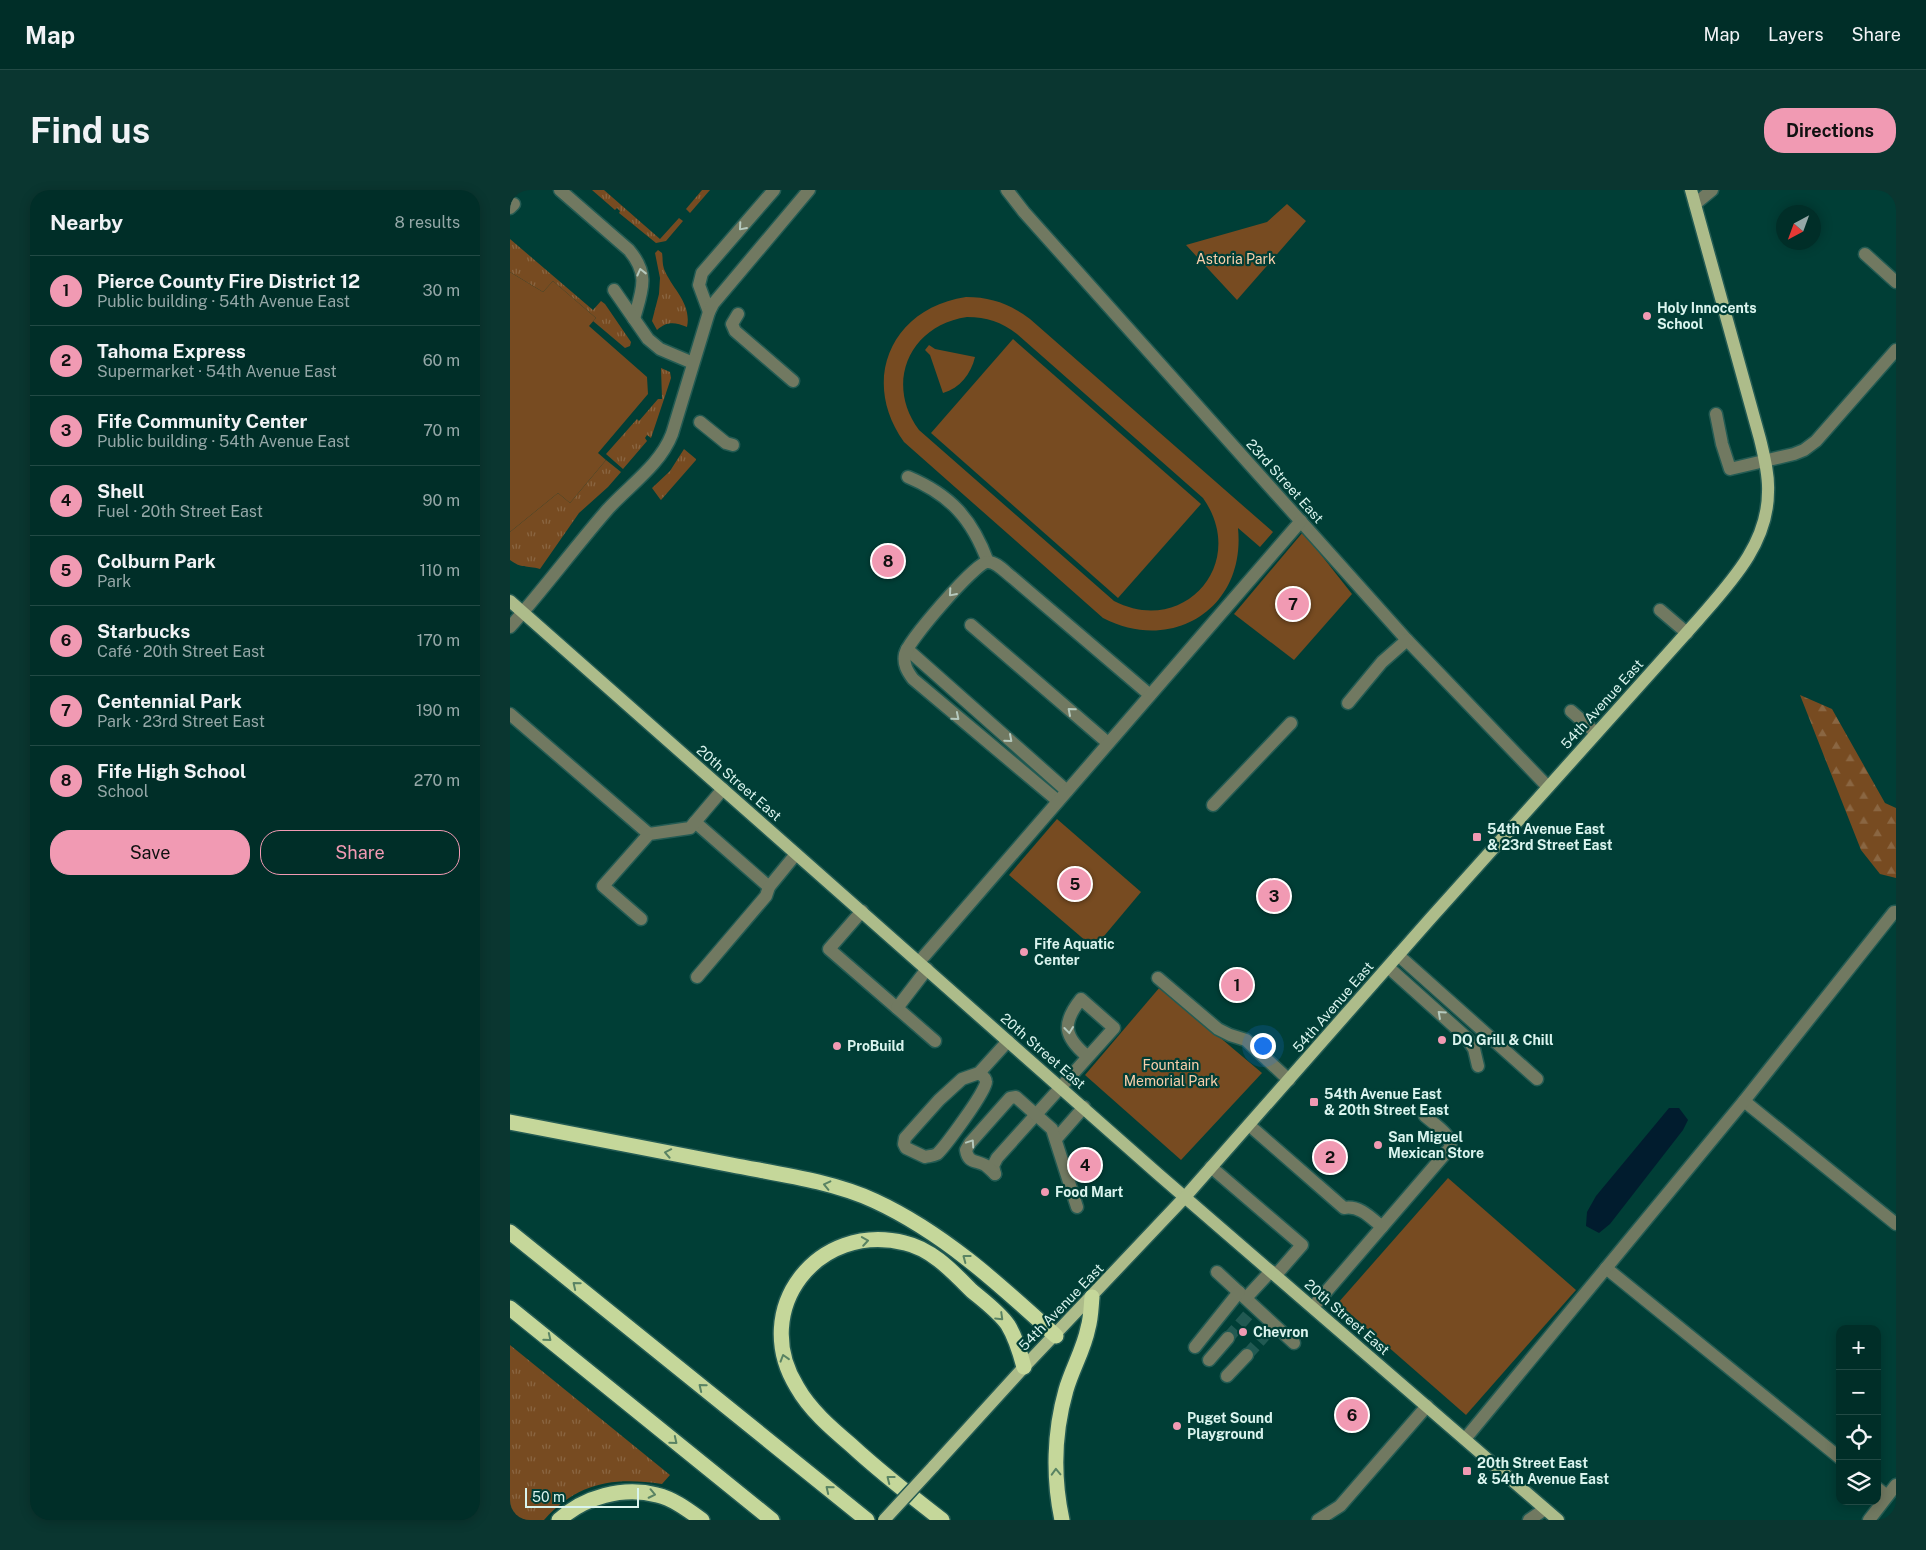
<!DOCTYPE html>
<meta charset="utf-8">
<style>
:root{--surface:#002e28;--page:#0a3630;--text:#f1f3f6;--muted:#95a8a8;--line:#224a45;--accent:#f19ab3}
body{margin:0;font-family:"Public Sans",sans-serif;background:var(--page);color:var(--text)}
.controls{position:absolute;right:15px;bottom:15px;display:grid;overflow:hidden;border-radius:10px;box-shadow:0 2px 12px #0003}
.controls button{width:45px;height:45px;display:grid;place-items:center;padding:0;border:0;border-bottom:1px solid var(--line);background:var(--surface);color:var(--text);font:25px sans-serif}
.compass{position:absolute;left:1266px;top:15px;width:45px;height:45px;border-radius:50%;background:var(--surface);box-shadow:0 2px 12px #0003;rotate:221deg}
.scale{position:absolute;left:15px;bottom:12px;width:114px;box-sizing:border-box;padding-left:5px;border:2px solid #d9f4ee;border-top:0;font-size:14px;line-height:18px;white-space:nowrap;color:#d9f4ee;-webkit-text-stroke:4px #003e36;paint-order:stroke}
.you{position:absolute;left:752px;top:855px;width:18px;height:18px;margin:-12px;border:4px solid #fff;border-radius:50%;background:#1a73e8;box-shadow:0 0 0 8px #1a73e833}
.badge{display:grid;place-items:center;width:32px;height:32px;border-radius:50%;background:var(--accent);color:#111;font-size:16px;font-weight:700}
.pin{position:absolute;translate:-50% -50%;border:2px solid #fff;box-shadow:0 1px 5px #0006}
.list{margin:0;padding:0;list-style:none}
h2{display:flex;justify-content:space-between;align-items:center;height:65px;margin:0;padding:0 20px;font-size:21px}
h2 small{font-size:16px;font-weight:400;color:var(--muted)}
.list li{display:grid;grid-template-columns:32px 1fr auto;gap:15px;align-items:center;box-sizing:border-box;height:70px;padding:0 20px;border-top:1px solid var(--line)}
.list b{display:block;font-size:19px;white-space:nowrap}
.list p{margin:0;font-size:16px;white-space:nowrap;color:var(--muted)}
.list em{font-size:16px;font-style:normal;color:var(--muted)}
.actions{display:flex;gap:10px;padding:15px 20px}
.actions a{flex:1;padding:11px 0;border:1px solid var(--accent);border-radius:20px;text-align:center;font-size:18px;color:var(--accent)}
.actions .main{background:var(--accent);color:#111}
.icon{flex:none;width:28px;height:28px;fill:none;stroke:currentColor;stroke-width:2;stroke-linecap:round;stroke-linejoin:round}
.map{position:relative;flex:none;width:1386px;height:1330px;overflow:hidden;border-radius:20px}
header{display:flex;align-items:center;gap:30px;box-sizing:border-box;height:70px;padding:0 25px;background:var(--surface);border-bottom:1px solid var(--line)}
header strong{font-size:24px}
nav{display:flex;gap:28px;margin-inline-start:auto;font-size:18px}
.intro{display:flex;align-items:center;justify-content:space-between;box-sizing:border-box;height:120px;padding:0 30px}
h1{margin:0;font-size:35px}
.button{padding:12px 22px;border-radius:20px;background:var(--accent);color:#111;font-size:18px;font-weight:700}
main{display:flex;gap:30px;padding:0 30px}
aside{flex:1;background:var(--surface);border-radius:20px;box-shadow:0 2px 12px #0003}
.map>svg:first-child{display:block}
.grass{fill:url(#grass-tufts)}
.forest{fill:url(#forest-firs)}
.green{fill:#774b21;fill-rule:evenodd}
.water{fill:#011c2e}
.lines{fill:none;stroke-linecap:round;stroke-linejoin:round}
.minor-tunnel{stroke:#215952;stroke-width:12;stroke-dasharray:12 6;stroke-linecap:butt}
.minor-casing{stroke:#235b53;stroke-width:15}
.major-casing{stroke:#235b53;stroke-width:15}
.highway-casing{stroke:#235b53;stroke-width:18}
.minor{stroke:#717961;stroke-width:12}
.major{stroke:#adbc8a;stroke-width:12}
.highway{stroke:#c5d79a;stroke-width:15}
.major-bridge-casing{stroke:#235b53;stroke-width:15;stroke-linecap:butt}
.major-bridge{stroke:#adbc8a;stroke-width:12}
.oneway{stroke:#b5c9bd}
.oneway2{stroke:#598363}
.poi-dot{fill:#f19ab3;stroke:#003e36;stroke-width:2}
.labels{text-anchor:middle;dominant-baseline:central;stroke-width:4.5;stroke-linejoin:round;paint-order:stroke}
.park-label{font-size:14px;fill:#f9ceaa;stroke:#003e36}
.poi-label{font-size:14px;font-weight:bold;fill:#d9f4ee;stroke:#003e36;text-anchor:start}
.street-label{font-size:14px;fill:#d9f4ee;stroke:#003e36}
</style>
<header>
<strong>Map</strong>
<nav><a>Map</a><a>Layers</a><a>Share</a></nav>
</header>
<div class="intro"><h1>Find us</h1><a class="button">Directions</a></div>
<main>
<aside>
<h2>Nearby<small>8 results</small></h2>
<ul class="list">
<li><span class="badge">1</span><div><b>Pierce County Fire District 12</b><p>Public building · 54th Avenue East</p></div><em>30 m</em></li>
<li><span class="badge">2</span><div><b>Tahoma Express</b><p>Supermarket · 54th Avenue East</p></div><em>60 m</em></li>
<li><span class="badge">3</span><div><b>Fife Community Center</b><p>Public building · 54th Avenue East</p></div><em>70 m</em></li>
<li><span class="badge">4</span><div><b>Shell</b><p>Fuel · 20th Street East</p></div><em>90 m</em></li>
<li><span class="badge">5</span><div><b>Colburn Park</b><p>Park</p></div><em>110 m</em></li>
<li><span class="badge">6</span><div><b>Starbucks</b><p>Café · 20th Street East</p></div><em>170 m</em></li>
<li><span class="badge">7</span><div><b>Centennial Park</b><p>Park · 23rd Street East</p></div><em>190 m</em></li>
<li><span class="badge">8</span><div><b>Fife High School</b><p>School</p></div><em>270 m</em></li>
</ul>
<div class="actions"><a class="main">Save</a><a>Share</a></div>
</aside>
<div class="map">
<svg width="1386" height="1330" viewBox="0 0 1386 1330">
<defs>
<pattern id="grass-tufts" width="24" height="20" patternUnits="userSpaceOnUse" patternTransform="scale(1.25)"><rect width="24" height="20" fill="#774b21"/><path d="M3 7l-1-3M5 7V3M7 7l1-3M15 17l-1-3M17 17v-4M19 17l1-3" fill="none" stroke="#8a6642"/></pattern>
<pattern id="forest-firs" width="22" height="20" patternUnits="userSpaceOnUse" patternTransform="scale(1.25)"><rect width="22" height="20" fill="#774b21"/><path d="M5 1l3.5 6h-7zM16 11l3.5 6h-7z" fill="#8a6642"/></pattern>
</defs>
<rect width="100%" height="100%" fill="#003e36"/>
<g class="grass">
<polygon points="82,0 94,0 150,49 169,28 173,31 156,51 146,53 109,23 110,21 107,18 105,20"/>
<polygon points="192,0 200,0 180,23 176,19"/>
<polygon points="0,49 83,120 91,111 95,114 121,152 120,156 115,158 83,131 86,128 43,91 33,102 0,82"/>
<path d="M148,60l4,3c1,5 0,10 2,16 8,20 28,34 23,58 -12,-5 -20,-6 -30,3l-5,-9 7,-27 1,-16 -5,-25z"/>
<polygon points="151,178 160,182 161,188 141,248 137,245 135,248 137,251 113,279 96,264 127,229 129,231 148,209 152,209"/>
<polygon points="174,259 186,269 186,270 151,310 150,309 142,298 160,281"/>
<path d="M96,270l15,12 -13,15 -29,26 -39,56c-14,-4 -18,0 -30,-9v-28l48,-39 12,10z"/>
<path d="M0,1155l160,130 -8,9c-48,-7 -84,-2 -118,36h-34z"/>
</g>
<polygon class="forest" points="1290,505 1322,519 1375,613 1386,618 1386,688 1370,684 1351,660"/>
<g class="green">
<polygon points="777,14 796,31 727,110 676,55 757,32"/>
<polygon points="0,82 33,102 43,91 86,128 79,136 137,187 138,204 88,263 96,270 60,313 48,303 0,342"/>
<path d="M456,107c25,0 44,7 64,22l243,213 -13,15 -22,-19c8,80 -65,126 -135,90l-199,-176c-44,-61 -13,-134 62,-145zM457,127c20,0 34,5 50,17l186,164c46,65 -19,139 -89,103l-195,-171c-35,-47 -9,-105 48,-113z"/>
<polygon points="503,149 691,314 608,408 421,243"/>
<path d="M419,155l6,4 40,8c-4,17 -15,31 -32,36l-13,-38 -5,-5z"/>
<polygon points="793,342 842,404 784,470 724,424"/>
<polygon points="547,629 631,702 584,758 499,685"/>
<polygon points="650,797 752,883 671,970 575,885"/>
<polygon points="938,988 1066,1100 956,1225 828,1113"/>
</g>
<polygon class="water" points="1159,918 1169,918 1178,930 1173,940 1100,1034 1089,1043 1076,1036 1077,1022 1086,1006"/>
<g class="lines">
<g class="minor-tunnel">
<polyline points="718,1148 738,1125"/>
<polyline points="737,1165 757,1143"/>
</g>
<g class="minor-casing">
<g id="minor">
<path d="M50,0l69,60c21,25 13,40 5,69"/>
<polyline points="497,0 514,22 897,450 1038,597"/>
<polyline points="1185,14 1202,0"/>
<polyline points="0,18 4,14"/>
<polyline points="1355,64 1386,92"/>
<polyline points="104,100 138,149 150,159 183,173"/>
<polyline points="199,122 189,95 192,83 264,0"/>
<polyline points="228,124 222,134 225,141 283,191"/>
<polyline points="1206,224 1212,254 1220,279 1284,264 1294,260 1306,251 1386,160"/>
<polyline points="190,232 216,253 223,255"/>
<path d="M398,287c43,18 64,42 80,85"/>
<polyline points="1150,420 1177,443"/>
<polyline points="461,435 598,553"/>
<path d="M0,437c34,-38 64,-79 98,-118 22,-24 52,-44 64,-75l37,-122 4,-8 96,-114"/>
<polyline points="397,459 557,601"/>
<polyline points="838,513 872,472 897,450"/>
<polyline points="1061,521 1086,543"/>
<polyline points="0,524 139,644"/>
<path d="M548,611l-145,-122c-6,-8 -10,-15 -8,-25 3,-13 70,-91 82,-92 9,-1 19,11 26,16l137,117"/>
<polyline points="703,615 781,533"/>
<polyline points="185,632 259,697"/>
<polyline points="352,721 319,759 387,818"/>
<polyline points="131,729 93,696 139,644 180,638 213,599"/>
<polyline points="888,765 1027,889"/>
<polyline points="409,772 791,331"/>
<polyline points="878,777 956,847 964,859 968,876"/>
<polyline points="417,779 387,818 425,851"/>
<polyline points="187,787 256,706 259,697 286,664"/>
<polyline points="648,788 708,839 720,845 736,850 779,890"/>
<path d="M469,883c3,2 7,5 7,9 1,8 -42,66 -49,72 -4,2 -8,2 -12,3l-19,-9 -2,-4 1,-6 34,-38 23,-21 17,-6 29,-32"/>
<polyline points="1234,911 1386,1034"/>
<path d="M739,935l95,83c16,-3 27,10 38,19"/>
<polyline points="546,949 574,917"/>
<polyline points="701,977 792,1055 766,1085"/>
<path d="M485,984l-2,-8 4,-8 117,-130 -33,-29c-20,25 -17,38 7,58"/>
<path d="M485,984c-3,-3 -7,-7 -10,-9 -10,-5 -17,-2 -19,-15l4,-7 40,-45 6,-1 36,32 25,78"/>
<polyline points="1096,1078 1330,1268"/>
<polyline points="707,1082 784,1153"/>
<polyline points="736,1108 761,1081"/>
<path d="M803,1117l137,-159c3,-13 -16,-24 -25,-32"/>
<polyline points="685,1157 729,1102"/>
<polyline points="699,1170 718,1148"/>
<polyline points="717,1186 737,1165"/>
<polyline points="955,1249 1234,911 1384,722 1386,722"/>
<polyline points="1367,1298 1377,1306"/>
<polyline points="808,1330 830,1316 917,1216"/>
<polyline points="1019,1330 1035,1319"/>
<polyline points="1359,1330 1386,1295"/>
</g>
</g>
<g class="major-casing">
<g id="major">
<polyline points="0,411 648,984 1048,1330"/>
<path d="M423,1277l91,-100 161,-170 245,-278 268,-299c32,-37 70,-76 70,-128 1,-17 -4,-36 -8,-53l-69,-249"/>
</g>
</g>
<g class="highway-casing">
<g id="highway">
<path d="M0,932c74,14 148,29 222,43 46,9 100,16 143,36 69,32 125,84 181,135"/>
<polyline points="0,1042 357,1330"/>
<polyline points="0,1118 262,1330"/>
<path d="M49,1330c25,-23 64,-34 98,-25 17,4 31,15 45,25"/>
<path d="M432,1330c-31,-24 -62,-48 -91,-75 -20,-17 -41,-35 -54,-58 -48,-78 21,-166 108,-144 27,6 48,29 67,48 12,10 27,21 36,34 8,13 12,27 16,42"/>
<path d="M552,1330c-9,-42 -8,-88 4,-130 6,-21 18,-41 22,-62 3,-10 3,-21 4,-31"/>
</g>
</g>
<use href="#minor" class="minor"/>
<use href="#major" class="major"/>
<use href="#highway" class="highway"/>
<g class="major-bridge-casing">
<polyline id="major-bridge" points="374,1330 423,1277"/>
</g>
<use href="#major-bridge" class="major-bridge"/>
</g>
<defs><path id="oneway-chevron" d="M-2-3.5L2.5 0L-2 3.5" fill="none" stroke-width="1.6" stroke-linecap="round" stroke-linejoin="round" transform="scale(1.25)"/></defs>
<g class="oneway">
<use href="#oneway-chevron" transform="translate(232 37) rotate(131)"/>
<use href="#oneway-chevron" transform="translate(131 82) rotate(-104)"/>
<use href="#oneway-chevron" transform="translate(442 403) rotate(131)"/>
<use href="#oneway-chevron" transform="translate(561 521) rotate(-139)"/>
<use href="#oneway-chevron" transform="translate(446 527) rotate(40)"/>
<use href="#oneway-chevron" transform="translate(499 549) rotate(41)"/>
<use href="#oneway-chevron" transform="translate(931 824) rotate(-138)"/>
<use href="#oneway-chevron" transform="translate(559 840) rotate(83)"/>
<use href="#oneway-chevron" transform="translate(461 953) rotate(-56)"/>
</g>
<g class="oneway2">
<use href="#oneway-chevron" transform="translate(158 963) rotate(-169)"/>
<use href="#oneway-chevron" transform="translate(317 995) rotate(-167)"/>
<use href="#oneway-chevron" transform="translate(355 1051) rotate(-9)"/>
<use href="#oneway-chevron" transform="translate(456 1068) rotate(-143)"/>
<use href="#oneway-chevron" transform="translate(66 1095) rotate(-141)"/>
<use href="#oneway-chevron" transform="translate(490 1127) rotate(44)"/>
<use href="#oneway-chevron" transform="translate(38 1148) rotate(39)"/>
<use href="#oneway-chevron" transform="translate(274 1168) rotate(-107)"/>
<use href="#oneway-chevron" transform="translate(192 1197) rotate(-141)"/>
<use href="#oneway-chevron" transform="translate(164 1251) rotate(39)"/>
<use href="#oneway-chevron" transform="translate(546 1282) rotate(-92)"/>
<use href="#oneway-chevron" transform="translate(380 1289) rotate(-142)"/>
<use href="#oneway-chevron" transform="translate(319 1299) rotate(-141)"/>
<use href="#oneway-chevron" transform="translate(142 1304) rotate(12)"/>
</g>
<g class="poi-dot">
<circle cx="1137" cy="126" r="5"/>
<rect x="962" y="642" width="10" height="10" rx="2.5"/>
<circle cx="514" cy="762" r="5"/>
<circle cx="932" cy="850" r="5"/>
<circle cx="327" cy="856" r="5"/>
<rect x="799" y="907" width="10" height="10" rx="2.5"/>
<circle cx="868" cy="955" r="5"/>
<circle cx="535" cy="1002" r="5"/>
<circle cx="733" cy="1142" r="5"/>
<circle cx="667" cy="1236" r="5"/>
<rect x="952" y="1276" width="10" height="10" rx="2.5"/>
</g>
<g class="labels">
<g class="park-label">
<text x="726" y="69">Astoria Park</text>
<text x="661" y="875">Fountain<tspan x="661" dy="16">Memorial Park</tspan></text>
</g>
<g class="poi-label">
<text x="1147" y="118">Holy Innocents<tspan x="1147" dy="16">School</tspan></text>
<text x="977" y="639">54th Avenue East<tspan x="977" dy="16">&amp; 23rd Street East</tspan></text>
<text x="524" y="754">Fife Aquatic<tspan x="524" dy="16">Center</tspan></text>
<text x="942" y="850">DQ Grill &amp; Chill</text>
<text x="337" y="856">ProBuild</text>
<text x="814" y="904">54th Avenue East<tspan x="814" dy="16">&amp; 20th Street East</tspan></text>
<text x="878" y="947">San Miguel<tspan x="878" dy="16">Mexican Store</tspan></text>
<text x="545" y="1002">Food Mart</text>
<text x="743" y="1142">Chevron</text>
<text x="677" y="1228">Puget Sound<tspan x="677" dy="16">Playground</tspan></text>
<text x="967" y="1273">20th Street East<tspan x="967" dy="16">&amp; 54th Avenue East</tspan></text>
</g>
<g class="street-label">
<text transform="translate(775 291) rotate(48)">23rd Street East</text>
<text transform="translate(1092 514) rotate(-48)">54th Avenue East</text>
<text transform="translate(229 593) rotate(41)">20th Street East</text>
<text transform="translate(823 817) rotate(-49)">54th Avenue East</text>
<text transform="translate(533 861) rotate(41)">20th Street East</text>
<text transform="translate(551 1117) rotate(-46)">54th Avenue East</text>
<text transform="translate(837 1127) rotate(41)">20th Street East</text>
</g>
</g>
</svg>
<div class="controls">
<button>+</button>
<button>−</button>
<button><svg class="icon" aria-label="locate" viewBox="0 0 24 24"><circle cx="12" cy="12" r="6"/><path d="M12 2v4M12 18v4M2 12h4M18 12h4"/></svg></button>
<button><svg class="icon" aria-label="layers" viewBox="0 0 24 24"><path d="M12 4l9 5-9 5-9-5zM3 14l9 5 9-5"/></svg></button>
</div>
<svg class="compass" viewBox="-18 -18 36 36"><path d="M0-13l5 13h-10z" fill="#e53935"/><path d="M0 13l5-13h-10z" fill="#95a8a8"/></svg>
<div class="scale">50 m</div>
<div class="you"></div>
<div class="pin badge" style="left:727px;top:795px">1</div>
<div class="pin badge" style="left:820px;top:967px">2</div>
<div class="pin badge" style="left:764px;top:706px">3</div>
<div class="pin badge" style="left:575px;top:975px">4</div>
<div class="pin badge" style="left:565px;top:694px">5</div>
<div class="pin badge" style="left:842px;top:1225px">6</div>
<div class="pin badge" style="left:783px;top:414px">7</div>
<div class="pin badge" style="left:378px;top:371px">8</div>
</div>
</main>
